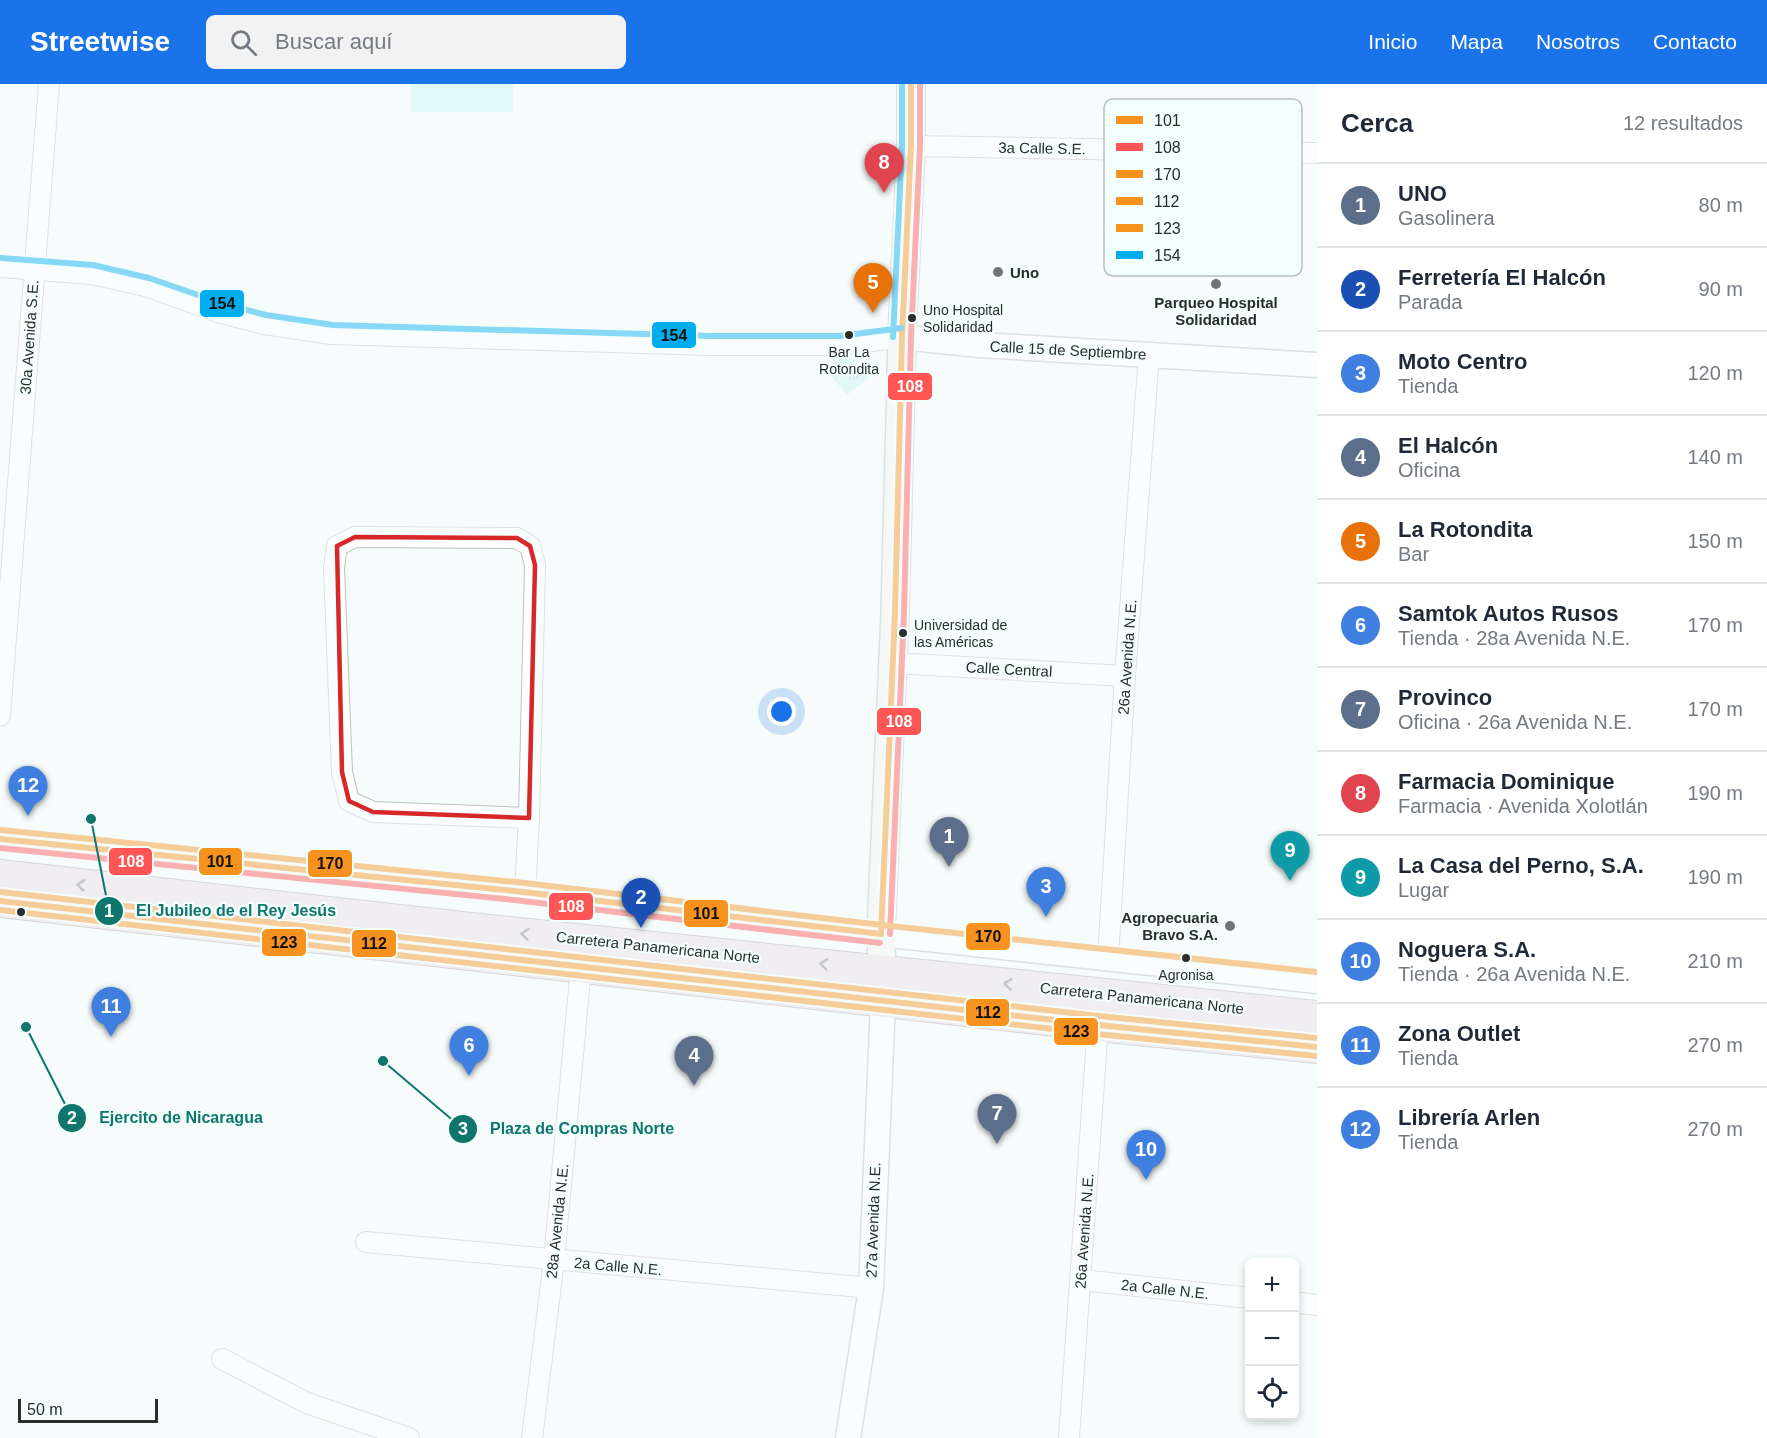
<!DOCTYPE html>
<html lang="es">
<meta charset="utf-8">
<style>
:root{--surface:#fff;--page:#f2f2f3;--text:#1f2937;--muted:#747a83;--line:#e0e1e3;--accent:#1a73e8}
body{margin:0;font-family:Helvetica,sans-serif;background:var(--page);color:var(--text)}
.controls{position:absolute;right:18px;bottom:18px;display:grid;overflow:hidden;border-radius:9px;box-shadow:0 3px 9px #0003}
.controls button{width:54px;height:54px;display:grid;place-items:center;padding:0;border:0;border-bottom:2px solid var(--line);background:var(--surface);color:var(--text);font:30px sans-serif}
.scale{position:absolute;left:18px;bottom:15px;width:140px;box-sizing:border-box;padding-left:6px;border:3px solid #292e2d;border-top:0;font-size:16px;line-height:21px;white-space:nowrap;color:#292e2d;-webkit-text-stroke:4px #f2fffd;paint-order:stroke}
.you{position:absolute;left:782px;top:628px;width:21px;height:21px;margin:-15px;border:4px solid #fff;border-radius:50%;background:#1a73e8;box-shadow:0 0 0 9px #1a73e833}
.badge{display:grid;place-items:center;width:39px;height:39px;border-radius:50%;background:var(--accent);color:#fff;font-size:20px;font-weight:700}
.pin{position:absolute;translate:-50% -50px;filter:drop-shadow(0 2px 3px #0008)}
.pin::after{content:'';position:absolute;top:32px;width:21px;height:18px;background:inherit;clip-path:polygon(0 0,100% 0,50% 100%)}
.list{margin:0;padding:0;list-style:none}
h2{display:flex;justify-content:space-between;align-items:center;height:78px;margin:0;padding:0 24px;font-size:26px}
h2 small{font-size:20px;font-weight:400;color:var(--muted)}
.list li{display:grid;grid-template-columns:39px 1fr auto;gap:18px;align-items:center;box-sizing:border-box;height:84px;padding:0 24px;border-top:2px solid var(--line)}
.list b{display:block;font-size:22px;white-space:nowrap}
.list p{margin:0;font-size:20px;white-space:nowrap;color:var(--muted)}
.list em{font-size:20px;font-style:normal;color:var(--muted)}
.icon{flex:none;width:33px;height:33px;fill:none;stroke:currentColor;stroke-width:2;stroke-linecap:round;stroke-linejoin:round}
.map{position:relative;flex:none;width:1317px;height:1354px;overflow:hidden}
header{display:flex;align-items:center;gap:36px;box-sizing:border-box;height:84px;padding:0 30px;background:var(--accent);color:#fff}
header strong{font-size:28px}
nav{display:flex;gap:33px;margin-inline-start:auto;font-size:21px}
.search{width:420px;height:54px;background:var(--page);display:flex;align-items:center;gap:15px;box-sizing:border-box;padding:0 21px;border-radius:9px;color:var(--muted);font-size:22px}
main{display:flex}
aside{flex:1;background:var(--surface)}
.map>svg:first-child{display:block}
.grass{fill:#c7f6f0}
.park{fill:url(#park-tufts)}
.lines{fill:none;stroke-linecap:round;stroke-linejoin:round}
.minor-casing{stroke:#bdc2c1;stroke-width:22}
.tertiary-casing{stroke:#bdc2c1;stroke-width:27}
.secondary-casing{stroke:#bdc2c1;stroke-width:30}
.trunk-casing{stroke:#b5aaaf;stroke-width:34}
.minor{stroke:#fefffe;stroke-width:20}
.tertiary{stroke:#fefffe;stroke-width:24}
.secondary{stroke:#f5f3f4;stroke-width:27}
.trunk{stroke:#e8dee2;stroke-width:32}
.bus-1-casing{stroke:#f2fffd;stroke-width:10}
.bus-2-casing{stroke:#f2fffd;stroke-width:10}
.bus-3-casing{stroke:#f2fffd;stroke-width:10}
.bus-4-casing{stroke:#f2fffd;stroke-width:10}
.bus-5-casing{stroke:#f2fffd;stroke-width:10}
.bus-6-casing{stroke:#f2fffd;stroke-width:10}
.bus-1{stroke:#f7921f;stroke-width:6}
.bus-2{stroke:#f55;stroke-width:6}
.bus-3{stroke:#f7921f;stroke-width:6}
.bus-4{stroke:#f7921f;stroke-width:6}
.bus-5{stroke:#f7921f;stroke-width:6}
.bus-6{stroke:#00adee;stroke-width:6}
.oneway{stroke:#888688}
.marked{fill:none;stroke:#d62828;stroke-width:4.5;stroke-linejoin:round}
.poi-dot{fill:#707675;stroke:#f2fffd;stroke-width:2}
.bus-dot{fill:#292e2d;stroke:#f2fffd;stroke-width:2}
.labels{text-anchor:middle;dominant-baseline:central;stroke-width:4.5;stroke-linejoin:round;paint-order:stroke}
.bus-label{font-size:14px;fill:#292e2d;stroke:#f2fffd;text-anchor:start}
.street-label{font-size:15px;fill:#292e2d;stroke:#f2fffd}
.poi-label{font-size:15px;font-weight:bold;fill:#292e2d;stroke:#f2fffd;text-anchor:start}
.key{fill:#f2fffd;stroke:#b6c0bf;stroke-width:1.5}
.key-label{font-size:16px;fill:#292e2d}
.leader{fill:none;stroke:#0f766e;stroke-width:2}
.callout-dot{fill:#0f766e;stroke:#f2fffd;stroke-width:2}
.mark-label{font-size:18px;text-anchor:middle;font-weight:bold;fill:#fff}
.callout-label{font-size:16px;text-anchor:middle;font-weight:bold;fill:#0f766e;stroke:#f2fffd;stroke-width:4.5;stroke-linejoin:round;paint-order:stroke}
.line-badge{stroke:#f2fffd;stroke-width:2}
.badge-label{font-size:16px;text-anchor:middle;font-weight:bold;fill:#fff}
.pale-badge-label{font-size:16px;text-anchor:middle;font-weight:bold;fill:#111}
</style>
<header>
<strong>Streetwise</strong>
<div class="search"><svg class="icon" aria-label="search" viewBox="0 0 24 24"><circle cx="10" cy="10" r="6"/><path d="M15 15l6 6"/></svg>Buscar aquí</div>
<nav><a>Inicio</a><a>Mapa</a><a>Nosotros</a><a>Contacto</a></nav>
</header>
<main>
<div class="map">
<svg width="1317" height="1354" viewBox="0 0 1317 1354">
<defs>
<pattern id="park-tufts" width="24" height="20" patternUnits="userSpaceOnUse" patternTransform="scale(1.5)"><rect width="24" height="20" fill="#c7f6f0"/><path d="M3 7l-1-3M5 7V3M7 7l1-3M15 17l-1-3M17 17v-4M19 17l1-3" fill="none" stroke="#abd3ce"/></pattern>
</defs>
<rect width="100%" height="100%" fill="#f5fcfb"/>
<rect class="grass" x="411" y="0" width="102" height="28"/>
<polygon class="park" points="846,269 869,293 847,311 826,286"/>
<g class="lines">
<g class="minor-casing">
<g id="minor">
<polyline points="911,62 1317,69"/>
<polyline points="0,183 91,190 146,202 218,228 264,240 332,250 712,261 841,261 902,253"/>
<polyline points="893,579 1125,592"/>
<polyline points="0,632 49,0"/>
<polyline points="525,809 529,734 535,481 530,462 517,454 355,453 337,462 334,484 342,688 349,717 373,728 529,734"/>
<polyline points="1108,875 1125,592 1149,271"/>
<polyline points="366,1158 871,1204"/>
<polyline points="1081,1196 1250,1214"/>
<polyline points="1294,1218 1317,1221"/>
<polyline points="222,1275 307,1319 409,1354"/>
<polyline points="532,1354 554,1176 581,883"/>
<polyline points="1069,1354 1098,941"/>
</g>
</g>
<g class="tertiary-casing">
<g id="tertiary">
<polyline points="902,253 980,261 1317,281"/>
<polyline points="0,755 515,807 881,850 1317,897"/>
<polyline points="848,1354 871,1204 883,917"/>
</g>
</g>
<g class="secondary-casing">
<polyline id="secondary" points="882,909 881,847 895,528 902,253 911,62 911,0"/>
</g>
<g class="trunk-casing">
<g id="trunk">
<polyline points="0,792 462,844 1317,933"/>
<polyline points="0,817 1098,941 1317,963"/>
</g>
</g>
<use href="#minor" class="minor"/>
<use href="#tertiary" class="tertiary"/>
<use href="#secondary" class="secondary"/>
<use href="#trunk" class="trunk"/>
<g class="bus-1-casing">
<g id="bus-1">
<polyline points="0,755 515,807 881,850"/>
<polyline points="881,850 895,528 902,253 911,62 911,0"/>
</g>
</g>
<g class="bus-2-casing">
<g id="bus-2">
<polyline points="0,764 514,816 880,859"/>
<polyline points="890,850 904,528 911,253 920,62 920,0"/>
</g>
</g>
<g class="bus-3-casing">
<g id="bus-3">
<polyline points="1,746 516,798 882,841 1317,888"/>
<polyline points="1,808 1099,932 1317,954"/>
</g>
</g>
<g class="bus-4-casing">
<polyline id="bus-4" points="0,817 1098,941 1317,963"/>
</g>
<g class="bus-5-casing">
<polyline id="bus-5" points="0,826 1097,950 1316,972"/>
</g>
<g class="bus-6-casing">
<g id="bus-6">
<polyline points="1,174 93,181 149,194 221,219 266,231 333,241 712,252 840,252 901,244"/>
<polyline points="893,253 902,62 902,0"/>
</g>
</g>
<use href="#bus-1" class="bus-1"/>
<use href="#bus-2" class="bus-2"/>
<use href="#bus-3" class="bus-3"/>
<use href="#bus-4" class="bus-4"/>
<use href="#bus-5" class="bus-5"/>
<use href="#bus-6" class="bus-6"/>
</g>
<defs><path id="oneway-chevron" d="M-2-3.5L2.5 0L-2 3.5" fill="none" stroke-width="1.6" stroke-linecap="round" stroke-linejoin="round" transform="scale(1.5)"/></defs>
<g class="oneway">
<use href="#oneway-chevron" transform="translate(81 801) rotate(-174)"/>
<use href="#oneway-chevron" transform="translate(525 850) rotate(-174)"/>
<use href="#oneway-chevron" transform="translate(824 880) rotate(-174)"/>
<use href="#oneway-chevron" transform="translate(1008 900) rotate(-174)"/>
</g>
<path d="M0 0H1317V1354H0ZM355,453l162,1 13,8 5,19 -6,253 -156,-6 -24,-11 -7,-29 -5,-226z" fill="#f5fcfb" fill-opacity=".55" fill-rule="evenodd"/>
<path class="marked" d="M355,453l162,1 13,8 5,19 -6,253 -156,-6 -24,-11 -7,-29 -5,-226z"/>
<g class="poi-dot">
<circle cx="998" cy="188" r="6"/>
<circle cx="1216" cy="200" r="6"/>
<circle cx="1230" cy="842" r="6"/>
</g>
<g class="bus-dot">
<circle cx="912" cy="234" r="5"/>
<circle cx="849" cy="251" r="5"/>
<circle cx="903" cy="549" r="5"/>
<circle cx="21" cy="828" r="5"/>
<circle cx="1186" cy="874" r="5"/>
</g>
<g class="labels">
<g class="bus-label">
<text x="923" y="226">Uno Hospital<tspan x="923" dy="17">Solidaridad</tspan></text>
<text x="849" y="268" text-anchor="middle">Bar La<tspan x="849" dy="17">Rotondita</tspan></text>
<text x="914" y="541">Universidad de<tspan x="914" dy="17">las Américas</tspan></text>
<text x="1186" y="891" text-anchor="middle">Agronisa</text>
</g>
<g class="street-label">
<text transform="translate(1042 64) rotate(1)">3a Calle S.E.</text>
<text transform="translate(29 253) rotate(-86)">30a Avenida S.E.</text>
<text transform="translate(1068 266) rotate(3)">Calle 15 de Septiembre</text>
<text transform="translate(1127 573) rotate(-86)">26a Avenida N.E.</text>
<text transform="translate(1009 585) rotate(3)">Calle Central</text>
<text transform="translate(658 863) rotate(6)">Carretera Panamericana Norte</text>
<text transform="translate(1142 914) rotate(6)">Carretera Panamericana Norte</text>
<text transform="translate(873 1136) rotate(-88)">27a Avenida N.E.</text>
<text transform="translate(557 1137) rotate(-84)">28a Avenida N.E.</text>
<text transform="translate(1084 1147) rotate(-86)">26a Avenida N.E.</text>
<text transform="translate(618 1182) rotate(5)">2a Calle N.E.</text>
<text transform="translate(1165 1205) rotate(6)">2a Calle N.E.</text>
</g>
<g class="poi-label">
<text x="1010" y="188">Uno</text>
<text x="1216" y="218" text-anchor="middle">Parqueo Hospital<tspan x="1216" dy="17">Solidaridad</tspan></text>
<text x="1218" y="833" text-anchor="end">Agropecuaria<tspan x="1218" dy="17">Bravo S.A.</tspan></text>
</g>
</g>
<rect x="1104" y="15" width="198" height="177" rx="9" class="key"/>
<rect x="1116" y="32" width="27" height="8" fill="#f7921f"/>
<rect x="1116" y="59" width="27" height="8" fill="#f55"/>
<rect x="1116" y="86" width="27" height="8" fill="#f7921f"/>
<rect x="1116" y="113" width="27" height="8" fill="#f7921f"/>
<rect x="1116" y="140" width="27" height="8" fill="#f7921f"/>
<rect x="1116" y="167" width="27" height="8" fill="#00adee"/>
<g class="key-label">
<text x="1154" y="42">101</text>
<text x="1154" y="69">108</text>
<text x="1154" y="96">170</text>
<text x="1154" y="123">112</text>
<text x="1154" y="150">123</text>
<text x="1154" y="177">154</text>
</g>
<path class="leader" d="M91 735L109 827M26 943L72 1034M383 977L463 1045"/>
<g class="callout-dot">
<circle cx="91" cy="735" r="6"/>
<circle cx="26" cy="943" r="6"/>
<circle cx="383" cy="977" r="6"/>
<circle cx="109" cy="827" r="15"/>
<circle cx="72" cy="1034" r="15"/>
<circle cx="463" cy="1045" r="15"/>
</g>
<g class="mark-label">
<text x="109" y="833">1</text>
<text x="72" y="1040">2</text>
<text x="463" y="1051">3</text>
</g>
<g class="callout-label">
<text x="236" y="832">El Jubileo de el Rey Jesús</text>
<text x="181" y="1039">Ejercito de Nicaragua</text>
<text x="582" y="1050">Plaza de Compras Norte</text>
</g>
<g class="line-badge">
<rect x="199" y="205" width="46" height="29" rx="6" fill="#00adee"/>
<rect x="651" y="237" width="46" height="28" rx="6" fill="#00adee"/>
<rect x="887" y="288" width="46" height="29" rx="6" fill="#f55"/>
<rect x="876" y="623" width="46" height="29" rx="6" fill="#f55"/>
<rect x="108" y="763" width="45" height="29" rx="6" fill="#f55"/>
<rect x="198" y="763" width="45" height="29" rx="6" fill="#f7921f"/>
<rect x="307" y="765" width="46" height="29" rx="6" fill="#f7921f"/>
<rect x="548" y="808" width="46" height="29" rx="6" fill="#f55"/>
<rect x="683" y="815" width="46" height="29" rx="6" fill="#f7921f"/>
<rect x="965" y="838" width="46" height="29" rx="6" fill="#f7921f"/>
<rect x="261" y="844" width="46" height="29" rx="6" fill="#f7921f"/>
<rect x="351" y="845" width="46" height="29" rx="6" fill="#f7921f"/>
<rect x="965" y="914" width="45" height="29" rx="6" fill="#f7921f"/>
<rect x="1053" y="933" width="46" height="29" rx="6" fill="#f7921f"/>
</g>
<g class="badge-label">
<text x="910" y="308">108</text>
<text x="899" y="643">108</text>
<text x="131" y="783">108</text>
<text x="571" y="828">108</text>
</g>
<g class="pale-badge-label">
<text x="222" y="225">154</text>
<text x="674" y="257">154</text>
<text x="220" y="783">101</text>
<text x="330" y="785">170</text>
<text x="706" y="835">101</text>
<text x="988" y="858">170</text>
<text x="284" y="864">123</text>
<text x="374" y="865">112</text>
<text x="988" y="934">112</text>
<text x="1076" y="953">123</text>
</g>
</svg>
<div class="controls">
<button>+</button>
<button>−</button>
<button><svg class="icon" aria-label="locate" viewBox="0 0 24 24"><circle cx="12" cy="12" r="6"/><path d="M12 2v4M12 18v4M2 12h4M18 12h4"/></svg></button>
</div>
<div class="scale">50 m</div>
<div class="you"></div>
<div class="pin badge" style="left:949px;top:783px;background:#5c6f8a">1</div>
<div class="pin badge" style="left:641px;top:844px;background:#1a4fb4">2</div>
<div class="pin badge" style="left:1046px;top:833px;background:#3f7fe0">3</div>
<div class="pin badge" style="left:694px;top:1002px;background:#5c6f8a">4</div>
<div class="pin badge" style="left:873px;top:229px;background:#e8710a">5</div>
<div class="pin badge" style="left:469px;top:992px;background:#3f7fe0">6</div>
<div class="pin badge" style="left:997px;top:1060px;background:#5c6f8a">7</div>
<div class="pin badge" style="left:884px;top:109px;background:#e0444e">8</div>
<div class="pin badge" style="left:1290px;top:797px;background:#0f9aa8">9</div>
<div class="pin badge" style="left:1146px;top:1096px;background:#3f7fe0">10</div>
<div class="pin badge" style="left:111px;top:953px;background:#3f7fe0">11</div>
<div class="pin badge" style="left:28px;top:732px;background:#3f7fe0">12</div>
</div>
<aside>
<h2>Cerca<small>12 resultados</small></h2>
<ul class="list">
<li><span class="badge" style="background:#5c6f8a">1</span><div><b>UNO</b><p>Gasolinera</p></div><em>80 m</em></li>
<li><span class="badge" style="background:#1a4fb4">2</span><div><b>Ferretería El Halcón</b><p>Parada</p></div><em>90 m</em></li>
<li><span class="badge" style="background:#3f7fe0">3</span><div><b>Moto Centro</b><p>Tienda</p></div><em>120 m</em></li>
<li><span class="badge" style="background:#5c6f8a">4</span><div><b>El Halcón</b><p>Oficina</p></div><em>140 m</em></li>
<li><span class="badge" style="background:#e8710a">5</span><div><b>La Rotondita</b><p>Bar</p></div><em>150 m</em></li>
<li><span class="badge" style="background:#3f7fe0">6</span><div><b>Samtok Autos Rusos</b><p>Tienda · 28a Avenida N.E.</p></div><em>170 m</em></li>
<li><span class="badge" style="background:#5c6f8a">7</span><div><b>Provinco</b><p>Oficina · 26a Avenida N.E.</p></div><em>170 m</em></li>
<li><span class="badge" style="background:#e0444e">8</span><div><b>Farmacia Dominique</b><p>Farmacia · Avenida Xolotlán</p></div><em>190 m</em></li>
<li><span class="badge" style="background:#0f9aa8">9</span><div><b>La Casa del Perno, S.A.</b><p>Lugar</p></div><em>190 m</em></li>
<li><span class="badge" style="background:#3f7fe0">10</span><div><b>Noguera S.A.</b><p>Tienda · 26a Avenida N.E.</p></div><em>210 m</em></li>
<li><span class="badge" style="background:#3f7fe0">11</span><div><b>Zona Outlet</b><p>Tienda</p></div><em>270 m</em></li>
<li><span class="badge" style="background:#3f7fe0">12</span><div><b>Librería Arlen</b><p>Tienda</p></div><em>270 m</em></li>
</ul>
</aside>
</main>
